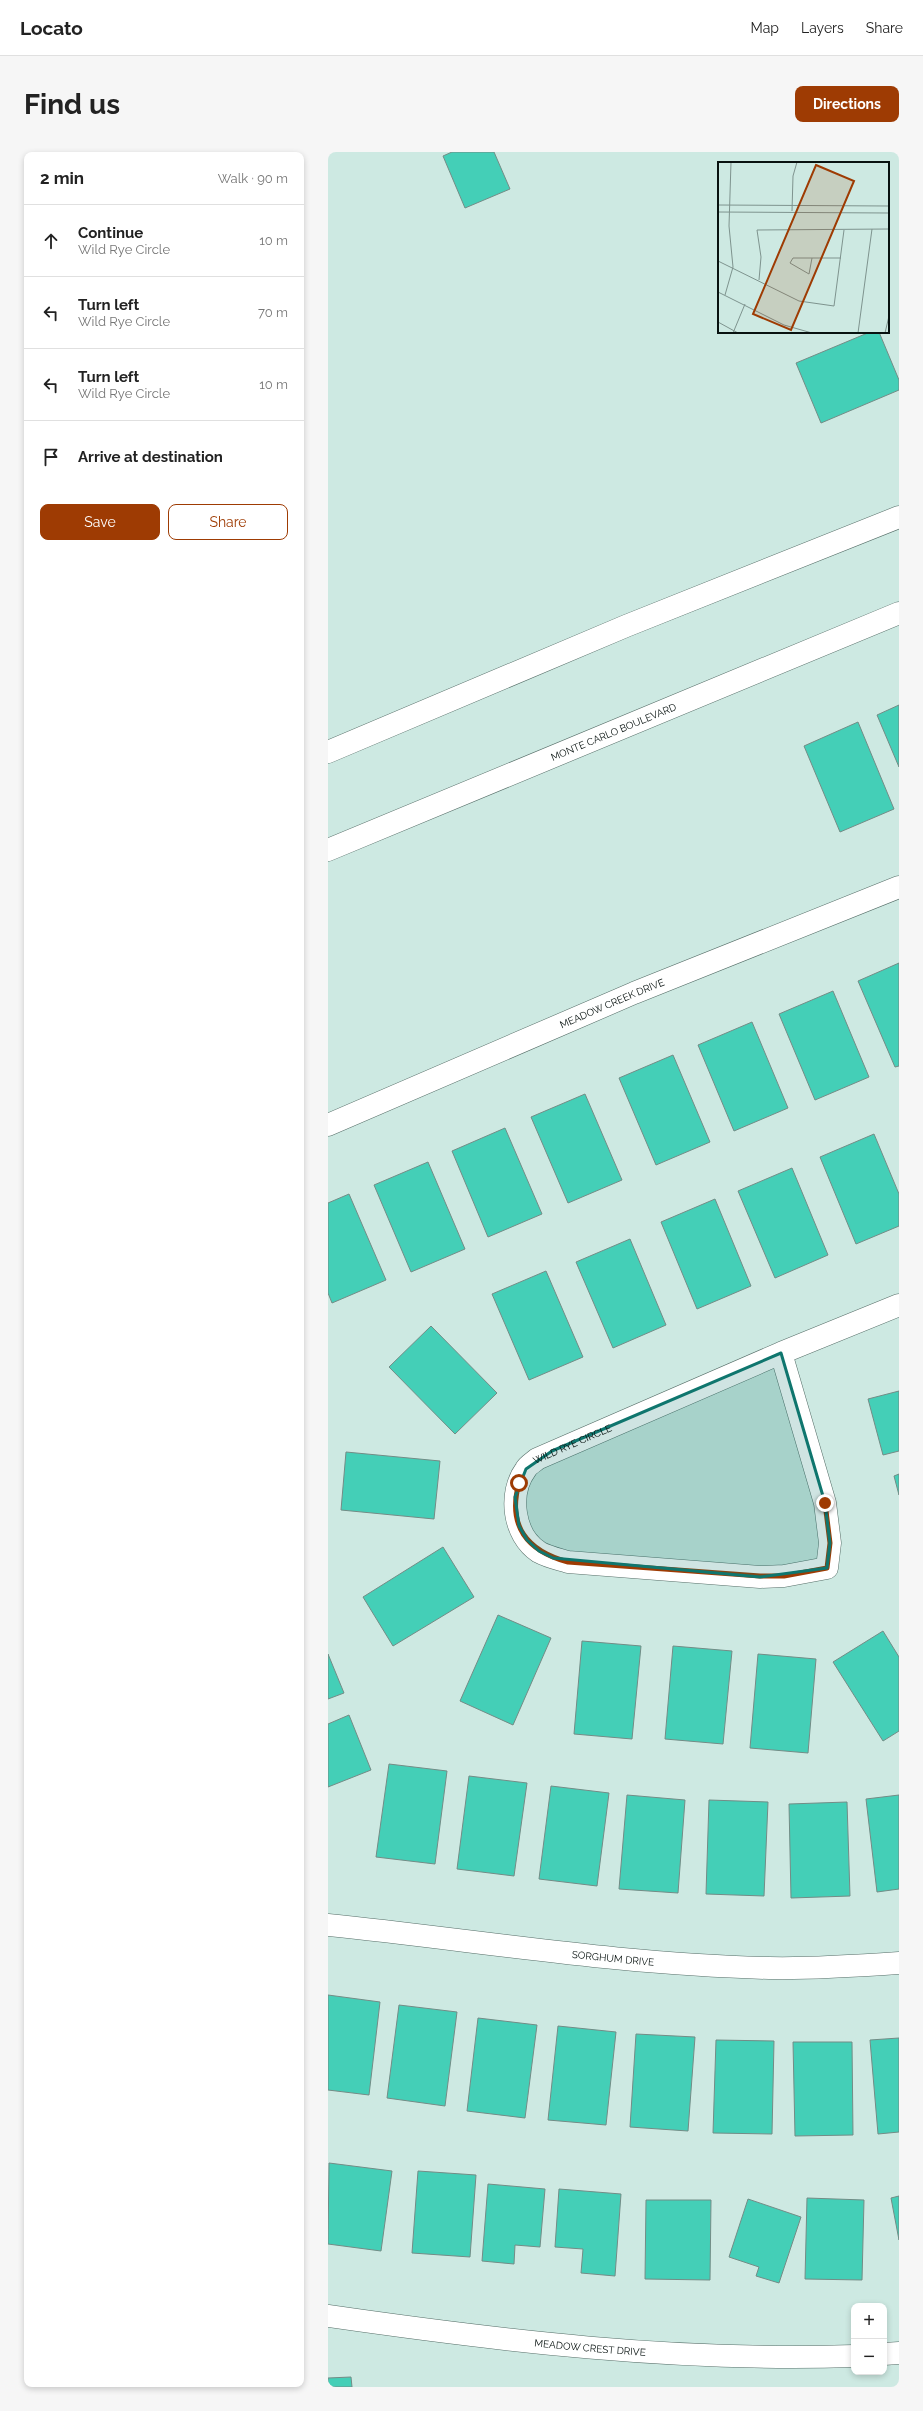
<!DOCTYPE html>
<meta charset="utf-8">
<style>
:root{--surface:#fff;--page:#f6f6f6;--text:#222;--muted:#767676;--line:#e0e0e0;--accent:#9e3b03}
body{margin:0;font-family:Raleway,sans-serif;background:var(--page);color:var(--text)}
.controls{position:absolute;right:12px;bottom:12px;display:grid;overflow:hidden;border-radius:8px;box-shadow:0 2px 6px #0003}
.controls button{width:36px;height:36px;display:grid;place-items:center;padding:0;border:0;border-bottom:1px solid var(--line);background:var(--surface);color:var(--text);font:20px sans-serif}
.stop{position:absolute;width:12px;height:12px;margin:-9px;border:3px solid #9e3b03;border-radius:50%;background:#fff}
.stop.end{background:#9e3b03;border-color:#fff;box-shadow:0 1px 4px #0008}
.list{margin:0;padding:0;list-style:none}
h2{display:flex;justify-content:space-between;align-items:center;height:52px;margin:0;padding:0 16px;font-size:17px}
h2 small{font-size:13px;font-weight:400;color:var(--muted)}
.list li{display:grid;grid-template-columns:26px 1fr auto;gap:12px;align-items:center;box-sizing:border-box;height:72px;padding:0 16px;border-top:1px solid var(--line)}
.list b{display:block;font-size:15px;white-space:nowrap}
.list p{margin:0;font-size:13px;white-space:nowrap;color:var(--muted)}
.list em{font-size:13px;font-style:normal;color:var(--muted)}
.actions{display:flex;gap:8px;padding:12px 16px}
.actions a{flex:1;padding:9px 0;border:1px solid var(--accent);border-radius:8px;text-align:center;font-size:14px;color:var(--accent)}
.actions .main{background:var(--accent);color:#fff}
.icon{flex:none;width:22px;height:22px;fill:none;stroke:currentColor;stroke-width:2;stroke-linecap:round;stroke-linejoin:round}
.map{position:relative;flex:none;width:571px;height:2235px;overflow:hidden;border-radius:8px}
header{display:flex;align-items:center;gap:24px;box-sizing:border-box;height:56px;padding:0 20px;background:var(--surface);border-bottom:1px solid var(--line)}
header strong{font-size:19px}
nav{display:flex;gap:22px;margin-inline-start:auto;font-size:14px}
.intro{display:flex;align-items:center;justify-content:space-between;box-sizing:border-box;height:96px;padding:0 24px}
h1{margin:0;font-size:28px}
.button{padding:10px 18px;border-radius:8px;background:var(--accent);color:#fff;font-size:14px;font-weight:700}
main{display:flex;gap:24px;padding:0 24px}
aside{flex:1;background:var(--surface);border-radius:8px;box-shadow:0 2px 6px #0003}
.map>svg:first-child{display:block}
.building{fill:#44cfb7;stroke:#738c86}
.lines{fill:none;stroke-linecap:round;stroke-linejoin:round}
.street-casing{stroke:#566e68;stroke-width:23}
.secondary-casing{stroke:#566e68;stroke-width:23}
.street{stroke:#fff;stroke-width:22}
.secondary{stroke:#fff;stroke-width:22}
.route{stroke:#9e3b03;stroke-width:5}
.marked{fill:#0f766e;fill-opacity:0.2;stroke:#0f766e;stroke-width:3;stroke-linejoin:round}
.labels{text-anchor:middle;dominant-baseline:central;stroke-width:3.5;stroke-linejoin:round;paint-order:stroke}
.street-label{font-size:10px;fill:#081210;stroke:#cde9e2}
.inset-road{fill:none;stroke:#7e938e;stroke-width:1}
.view{fill:#9e3b03;fill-opacity:0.15;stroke:#9e3b03;stroke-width:2}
.inset-edge{fill:none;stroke:#081210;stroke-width:2}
</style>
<header>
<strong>Locato</strong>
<nav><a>Map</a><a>Layers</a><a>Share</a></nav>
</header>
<div class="intro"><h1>Find us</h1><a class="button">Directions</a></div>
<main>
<aside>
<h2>2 min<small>Walk · 90 m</small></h2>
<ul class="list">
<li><svg class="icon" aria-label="ahead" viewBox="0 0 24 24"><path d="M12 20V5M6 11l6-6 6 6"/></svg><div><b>Continue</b><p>Wild Rye Circle</p></div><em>10 m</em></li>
<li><svg class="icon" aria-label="left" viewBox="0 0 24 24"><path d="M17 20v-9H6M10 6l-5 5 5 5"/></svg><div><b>Turn left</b><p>Wild Rye Circle</p></div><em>70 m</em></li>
<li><svg class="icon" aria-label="left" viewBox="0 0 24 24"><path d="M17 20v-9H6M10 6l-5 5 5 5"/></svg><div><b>Turn left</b><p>Wild Rye Circle</p></div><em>10 m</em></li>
<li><svg class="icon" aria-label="arrive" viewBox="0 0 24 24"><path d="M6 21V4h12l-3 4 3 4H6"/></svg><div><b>Arrive at destination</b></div></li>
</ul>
<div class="actions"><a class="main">Save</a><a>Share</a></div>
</aside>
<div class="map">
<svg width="571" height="2235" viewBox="0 0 571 2235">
<rect width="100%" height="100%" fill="#cde9e2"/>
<g class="building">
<polygon points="124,0 166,0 182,37 137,56 115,4"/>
<polygon points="542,180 551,180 571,228 571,238 493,271 468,211"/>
<polygon points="571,553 571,615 549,563"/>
<polygon points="530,570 566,657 512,680 476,594"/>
<polygon points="571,811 571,914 567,915 530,829"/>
<polygon points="505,839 541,925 487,948 451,862"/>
<polygon points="424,870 460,956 406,979 370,893"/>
<polygon points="345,903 382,990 328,1013 291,926"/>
<polygon points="257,942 294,1028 240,1051 203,965"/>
<polygon points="177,976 214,1062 160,1085 124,999"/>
<polygon points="546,982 571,1042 571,1074 528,1092 492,1005"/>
<polygon points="100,1010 137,1097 83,1120 46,1033"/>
<polygon points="464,1016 500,1103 447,1126 410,1039"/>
<polygon points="21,1042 58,1128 4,1151 0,1141 0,1051"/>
<polygon points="387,1047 423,1134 369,1157 333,1070"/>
<polygon points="302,1087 338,1173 285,1196 248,1110"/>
<polygon points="218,1119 255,1205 201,1228 164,1142"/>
<polygon points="103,1174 169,1241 127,1282 61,1215"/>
<polygon points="571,1239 571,1299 555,1303 540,1247"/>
<polygon points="18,1300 112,1309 106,1367 13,1358"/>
<polygon points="571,1322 571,1343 566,1324"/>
<polygon points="115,1395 146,1445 65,1494 35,1445"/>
<polygon points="170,1463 223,1486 185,1573 132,1549"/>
<polygon points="555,1479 571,1505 571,1579 555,1589 505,1510"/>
<polygon points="254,1489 313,1494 304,1587 246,1582"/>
<polygon points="345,1494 404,1499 395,1592 337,1587"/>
<polygon points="0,1502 16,1541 0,1547"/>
<polygon points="430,1502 488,1507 480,1601 422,1596"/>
<polygon points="21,1563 43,1618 0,1635 0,1572"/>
<polygon points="61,1612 119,1619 107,1712 48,1705"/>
<polygon points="141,1624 199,1631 186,1724 129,1717"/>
<polygon points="223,1634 281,1641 269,1734 211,1727"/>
<polygon points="299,1643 357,1648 350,1741 291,1737"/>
<polygon points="571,1643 571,1737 549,1740 538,1647"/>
<polygon points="381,1648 440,1650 436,1744 378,1742"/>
<polygon points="519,1650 522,1744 463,1746 461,1652"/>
<polygon points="0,1843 52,1850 41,1943 0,1938"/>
<polygon points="71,1853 129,1860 117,1954 59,1946"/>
<polygon points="150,1866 209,1873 197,1966 139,1959"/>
<polygon points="230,1874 288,1880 278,1973 220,1968"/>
<polygon points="308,1882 367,1885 360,1979 302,1975"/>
<polygon points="571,1886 571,1980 550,1982 542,1888"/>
<polygon points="388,1888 446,1889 444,1982 385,1981"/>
<polygon points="465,1890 524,1890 525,1983 467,1984"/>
<polygon points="1,2011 64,2019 53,2099 0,2092"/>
<polygon points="90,2019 148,2023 142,2105 84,2101"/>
<polygon points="160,2032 217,2037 212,2095 187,2093 186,2112 154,2109"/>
<polygon points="231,2037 293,2042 287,2124 253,2121 255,2097 227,2095"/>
<polygon points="571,2044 571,2088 563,2046"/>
<polygon points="479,2046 536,2048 534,2128 477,2127"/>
<polygon points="420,2047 473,2065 451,2131 428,2124 431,2115 401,2105"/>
<polygon points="318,2048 383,2048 382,2128 317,2127"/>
<polygon points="23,2225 24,2235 0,2235 0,2226"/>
</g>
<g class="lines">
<g class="street-casing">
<g id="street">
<path id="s1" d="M0,973l306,-132 265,-106"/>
<path id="s2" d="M453,1201l44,150 5,40 -3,25 -43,8 -24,1 -192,-15c-10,-3 -20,-5 -29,-10 -26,-17 -31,-59 -13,-83 2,-4 8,-7 11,-10l244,-106 118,-48"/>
<path id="s3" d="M0,1773c147,15 293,40 441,43 44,1 87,-2 130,-5"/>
<path id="s4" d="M0,2164c173,25 350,46 526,40"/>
<polyline points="556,2202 571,2201"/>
</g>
</g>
<g class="secondary-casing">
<g id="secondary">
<polyline points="0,600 298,474 571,365"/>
<path id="s5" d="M0,698l571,-237"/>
</g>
</g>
<use href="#street" class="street"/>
<use href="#secondary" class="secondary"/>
</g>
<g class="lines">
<path class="route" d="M191,1331c-12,43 8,68 49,79l192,14h24l43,-8 3,-25 -5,-40"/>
</g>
<path class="marked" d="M453,1201l44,150 5,40 -3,25 -67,9 -207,-19 -14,-7 -12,-11 -8,-14 -4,-29 11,-28 26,-18z"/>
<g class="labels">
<g class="street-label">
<text stroke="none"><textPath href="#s5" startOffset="309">MONTE CARLO BOULEVARD</textPath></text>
<text stroke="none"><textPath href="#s1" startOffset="309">MEADOW CREEK DRIVE</textPath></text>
<text stroke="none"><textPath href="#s2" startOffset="659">WILD RYE CIRCLE</textPath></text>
<text stroke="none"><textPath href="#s3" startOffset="287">SORGHUM DRIVE</textPath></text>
<text stroke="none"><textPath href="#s4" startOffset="264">MEADOW CREST DRIVE</textPath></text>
</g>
</g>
<g transform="translate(390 10)">
<rect width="171" height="171" fill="#cde9e2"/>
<path class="inset-road" d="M0,43l171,1M74,49l1,-35 4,-14M0,50l171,1M94,96l-3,16 -19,-11 3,-5h48M0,99l81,40 35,5 10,-76M41,118l2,-23 -4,-27 132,-1M0,130l66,33 28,8M7,133l8,-28 -4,-41 2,-64M0,160l20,11M15,171l12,-29M140,171l14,-104M167,171l4,-17"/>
<path class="view" d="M98,3l38,16 -63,149 -38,-16z"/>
<rect width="171" height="171" class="inset-edge"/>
</g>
</svg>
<div class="controls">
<button>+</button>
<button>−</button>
</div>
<div class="stop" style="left:191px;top:1331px"></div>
<div class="stop end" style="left:497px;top:1351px"></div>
</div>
</main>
